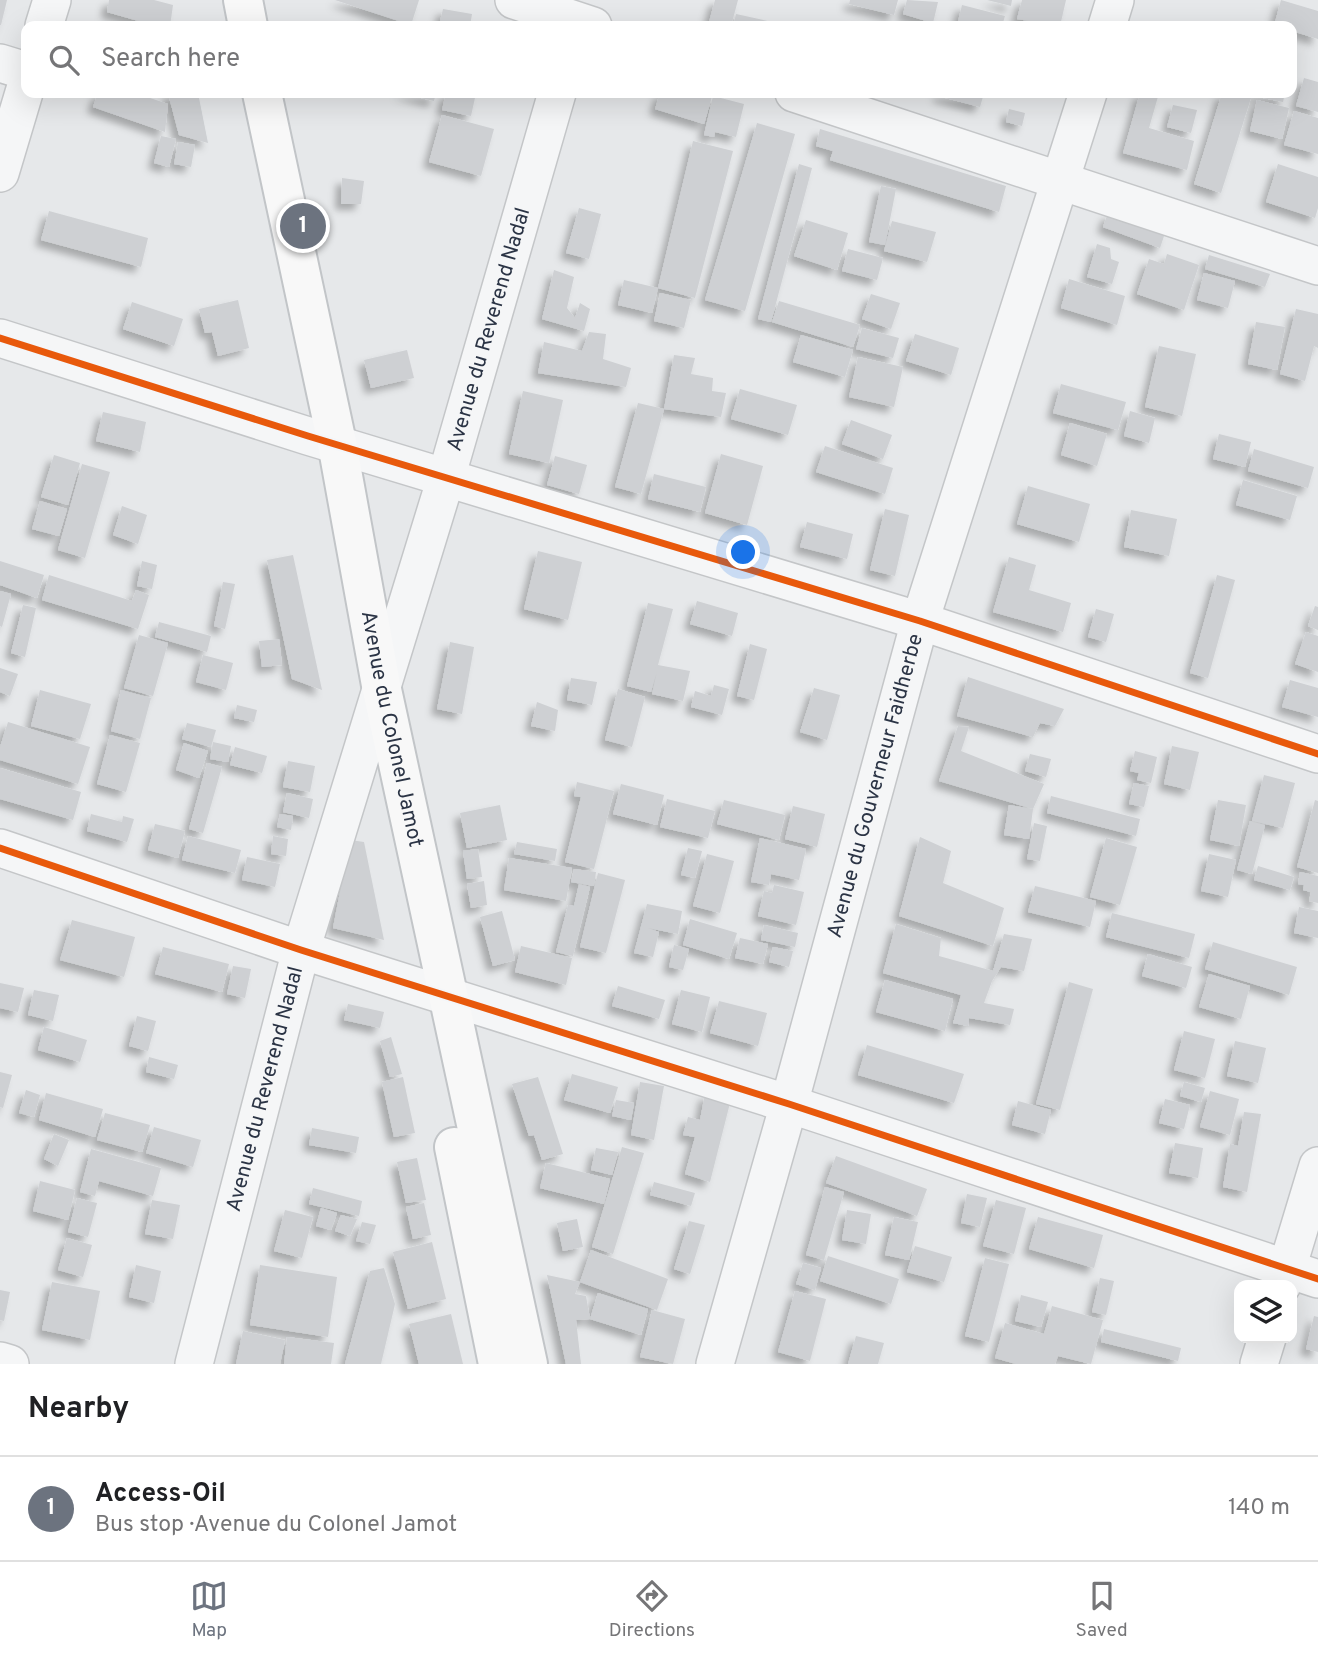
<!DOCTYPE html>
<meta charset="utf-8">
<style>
:root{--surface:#fff;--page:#f2f2f2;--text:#202124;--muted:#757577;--line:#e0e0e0;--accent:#6c737f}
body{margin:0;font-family:Overpass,sans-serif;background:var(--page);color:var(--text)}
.controls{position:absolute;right:21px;bottom:21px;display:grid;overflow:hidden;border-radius:14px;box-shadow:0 7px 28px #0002}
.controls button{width:63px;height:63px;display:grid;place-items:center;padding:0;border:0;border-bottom:2px solid var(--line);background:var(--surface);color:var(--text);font:35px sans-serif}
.you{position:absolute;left:744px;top:553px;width:24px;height:24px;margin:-18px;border:5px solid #fff;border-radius:50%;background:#1a73e8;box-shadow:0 0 0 10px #1a73e833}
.badge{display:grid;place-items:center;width:46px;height:46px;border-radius:50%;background:var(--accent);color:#fff;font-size:23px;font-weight:700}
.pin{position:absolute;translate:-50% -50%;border:4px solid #fff;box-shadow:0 2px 7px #0006}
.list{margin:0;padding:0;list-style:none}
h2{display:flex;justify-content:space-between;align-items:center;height:91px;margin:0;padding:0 28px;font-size:30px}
h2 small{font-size:23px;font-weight:400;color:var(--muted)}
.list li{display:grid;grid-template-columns:46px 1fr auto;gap:21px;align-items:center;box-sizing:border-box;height:105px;padding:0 28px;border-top:2px solid var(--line)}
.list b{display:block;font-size:26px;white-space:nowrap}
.list p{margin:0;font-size:23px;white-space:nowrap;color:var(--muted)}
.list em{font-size:23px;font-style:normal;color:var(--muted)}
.icon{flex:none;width:38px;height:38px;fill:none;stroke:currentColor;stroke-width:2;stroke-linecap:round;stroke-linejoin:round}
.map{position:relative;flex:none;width:1318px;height:1364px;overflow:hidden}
.search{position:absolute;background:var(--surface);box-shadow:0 7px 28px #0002;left:21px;right:21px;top:21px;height:77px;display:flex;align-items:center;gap:18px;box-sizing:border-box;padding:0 24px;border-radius:14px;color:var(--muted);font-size:26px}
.sheet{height:196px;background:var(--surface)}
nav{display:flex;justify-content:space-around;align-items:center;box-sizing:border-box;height:98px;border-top:2px solid var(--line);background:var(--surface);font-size:19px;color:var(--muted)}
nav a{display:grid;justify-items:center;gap:4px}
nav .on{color:var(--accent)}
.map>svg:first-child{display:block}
.building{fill:#ced0d3;filter:url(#shadow)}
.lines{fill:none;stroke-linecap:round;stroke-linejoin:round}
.minor-casing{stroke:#c4c6c8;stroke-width:40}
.major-casing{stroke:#c2c5c8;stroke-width:42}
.minor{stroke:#f5f6f7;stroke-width:37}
.major{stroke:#f8f8f8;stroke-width:38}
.cycleway-casing{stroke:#f4f6f9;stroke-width:11}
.cycleway{stroke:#e8590c;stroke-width:7}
.labels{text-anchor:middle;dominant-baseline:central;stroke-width:5;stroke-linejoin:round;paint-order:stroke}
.street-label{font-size:21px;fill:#2b3445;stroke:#f4f6f9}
</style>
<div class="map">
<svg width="1318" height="1364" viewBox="0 0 1318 1364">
<defs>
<filter id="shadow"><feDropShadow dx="-6" dy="6" stdDeviation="3.5" flood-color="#0004"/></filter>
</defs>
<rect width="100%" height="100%" fill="#e6e8ea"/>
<g class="building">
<polygon points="0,0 7,0 1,25 0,25"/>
<polygon points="109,0 154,0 173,5 170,26 156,26 107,12"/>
<polygon points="335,0 419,0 411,25"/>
<polygon points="715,0 738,0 731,26 708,26"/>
<polygon points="850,0 898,0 894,15 849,4"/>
<polygon points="907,0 938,2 933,23 903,14"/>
<polygon points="987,0 1012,0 1011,6"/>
<polygon points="1022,0 1066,0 1060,26 1017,19"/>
<polygon points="1281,0 1318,11 1318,39 1292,31 1292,26 1274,26"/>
<polygon points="962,5 1005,16 1002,26 957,26"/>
<polygon points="443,9 472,14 470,26 439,26"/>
<polygon points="736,14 786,25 785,26 733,26"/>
<polygon points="1304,78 1318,82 1318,112 1296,106"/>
<polygon points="98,93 135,93 168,104 165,132 93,107"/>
<polygon points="168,93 198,93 208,143 179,135"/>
<polygon points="399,93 436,93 434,101"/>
<polygon points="446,93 476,93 471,116 442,110"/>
<polygon points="660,93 713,93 704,124 655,109"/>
<polygon points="939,93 984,93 980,107 938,96"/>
<polygon points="1140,93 1159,93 1149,128 1194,141 1187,170 1123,153"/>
<polygon points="1222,93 1251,98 1221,193 1194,184"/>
<polygon points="1254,93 1285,93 1283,102 1253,96"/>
<polygon points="713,96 744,104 736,137 715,132 714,137 704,135"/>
<polygon points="1257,100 1289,108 1282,139 1250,131"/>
<polygon points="1173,105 1197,110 1191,133 1167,127"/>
<polygon points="1009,109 1025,113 1022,126 1006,122"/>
<polygon points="1294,111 1318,118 1318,154 1284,145"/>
<polygon points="442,115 494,129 481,176 429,162"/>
<polygon points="757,123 795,134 745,311 705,300"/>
<polygon points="820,129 1006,186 999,212 830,160 833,151 816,146"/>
<polygon points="161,136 176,139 169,167 154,163"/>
<polygon points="693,141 733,151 695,298 658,288"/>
<polygon points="178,142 195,145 191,167 174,164"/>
<polygon points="799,164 812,168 771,322 758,319"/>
<polygon points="1278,164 1318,177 1318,208 1315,218 1266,202"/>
<polygon points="342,178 364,181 361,204 341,204"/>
<polygon points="881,186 896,189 885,245 869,242"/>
<polygon points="579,208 601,214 589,259 566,253"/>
<polygon points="49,211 148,238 141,267 41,240"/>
<polygon points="1108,213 1165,233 1160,248 1103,227"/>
<polygon points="806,220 848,233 837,270 794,256"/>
<polygon points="892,221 936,232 927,262 884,251"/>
<polygon points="1097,244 1110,248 1111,259 1119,262 1112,284 1087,277"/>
<polygon points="848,249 883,258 877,280 842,271"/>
<polygon points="1167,254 1199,265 1184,310 1137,294 1149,259 1164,264"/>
<polygon points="1209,255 1270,274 1265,287 1205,269"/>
<polygon points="554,270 574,277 567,308 575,318 580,303 590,309 584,331 542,319"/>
<polygon points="1204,273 1235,281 1228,308 1197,300"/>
<polygon points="1069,279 1125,296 1117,325 1061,308"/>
<polygon points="624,280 658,288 652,313 618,305"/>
<polygon points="660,293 691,300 684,328 654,321"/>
<polygon points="871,294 900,303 891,329 862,319"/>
<polygon points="238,300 249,348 218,356 212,332 205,333 199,309"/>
<polygon points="779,301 860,325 853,347 772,322"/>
<polygon points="132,302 183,319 174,346 123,329"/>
<polygon points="1296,309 1318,314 1318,348 1314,346 1305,381 1280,374"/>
<polygon points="1256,322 1285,327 1277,370 1248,364"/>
<polygon points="862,328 899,338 893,358 856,349"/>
<polygon points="589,332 606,334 603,359 631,368 626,387 538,373 544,342 582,351"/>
<polygon points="915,334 959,348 951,375 906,361"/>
<polygon points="801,335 853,350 845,377 793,362"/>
<polygon points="1159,346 1196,354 1182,416 1145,407"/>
<polygon points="407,350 414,378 371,388 364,360"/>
<polygon points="674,355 695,358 691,374 713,378 712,391 726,393 721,417 664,409"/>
<polygon points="858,357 903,367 894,407 849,397"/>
<polygon points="1061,384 1126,402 1118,430 1053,413"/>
<polygon points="740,389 797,405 788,435 731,419"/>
<polygon points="523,391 563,400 549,463 509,454"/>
<polygon points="638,403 664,409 641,494 615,487"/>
<polygon points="1130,411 1155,418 1149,443 1124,436"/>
<polygon points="103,412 146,422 140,452 96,441"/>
<polygon points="851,420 892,435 883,459 842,444"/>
<polygon points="1070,423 1107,434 1097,466 1061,455"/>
<polygon points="1219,434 1251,442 1245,467 1213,459"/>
<polygon points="825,446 893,468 885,494 816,472"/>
<polygon points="1254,449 1314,467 1308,488 1248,471"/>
<polygon points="721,454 763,466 747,525 705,513"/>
<polygon points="54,455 80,463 68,505 41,497"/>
<polygon points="555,456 587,465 579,494 547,485"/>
<polygon points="82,464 110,472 85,558 58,550"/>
<polygon points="654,474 706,487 700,512 648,499"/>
<polygon points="1243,480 1297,496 1290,520 1236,505"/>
<polygon points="1028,486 1090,504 1079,542 1017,524"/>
<polygon points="40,501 67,509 59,536 32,529"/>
<polygon points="122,506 147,515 138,544 113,535"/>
<polygon points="885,509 909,515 895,576 870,570"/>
<polygon points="1131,510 1177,519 1169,556 1124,547"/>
<polygon points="807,522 853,534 847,559 800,547"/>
<polygon points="538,551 582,562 568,620 524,609"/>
<polygon points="293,555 322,690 292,679 267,560"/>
<polygon points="1009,557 1036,565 1029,590 1071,603 1063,632 993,612"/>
<polygon points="0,561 44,575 37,598 0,585"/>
<polygon points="142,561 157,565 152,589 137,586"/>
<polygon points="49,575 132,601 136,590 149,595 138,629 42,600"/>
<polygon points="1217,575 1235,580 1208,678 1190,673"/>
<polygon points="223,582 235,584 225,629 214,626"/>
<polygon points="0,591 11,594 2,627 0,626"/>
<polygon points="697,601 738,613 732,636 690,624"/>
<polygon points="648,603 673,609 658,665 690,671 683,701 652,694 657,671 651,692 627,686"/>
<polygon points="23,605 36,608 25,657 11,653"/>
<polygon points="1315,606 1318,607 1318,630 1308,626"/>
<polygon points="1096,609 1114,614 1106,642 1088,637"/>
<polygon points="159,622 211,636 207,652 155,637"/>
<polygon points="1306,632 1318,636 1318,672 1295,664"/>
<polygon points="139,635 168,643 153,696 124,688"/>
<polygon points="279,639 282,665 262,667 259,641"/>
<polygon points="450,642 474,647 462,714 437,709"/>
<polygon points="750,644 767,649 754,700 737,696"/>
<polygon points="203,655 233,663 226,690 196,682"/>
<polygon points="0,668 18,674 10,696 0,692"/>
<polygon points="968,677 1064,709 1055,726 1040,723 1033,737 957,716"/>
<polygon points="571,678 597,682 592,705 567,700"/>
<polygon points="1290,680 1318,688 1318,717 1282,707"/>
<polygon points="714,685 729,689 722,715 691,707 695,691 711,696"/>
<polygon points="814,688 840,695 827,740 800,732"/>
<polygon points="618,689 645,697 632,747 605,740"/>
<polygon points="40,690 91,704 80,739 31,726"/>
<polygon points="121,690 151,698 140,739 111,731"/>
<polygon points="537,702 558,710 555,731 531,726"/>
<polygon points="237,705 257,710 254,722 234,718"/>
<polygon points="8,722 90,747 78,784 0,760 0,747"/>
<polygon points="187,723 216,730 211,747 182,739"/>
<polygon points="958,726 969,727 961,751 1044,784 1033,809 939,781"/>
<polygon points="110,735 140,743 126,792 97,784"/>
<polygon points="213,742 231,746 228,762 210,759"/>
<polygon points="184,743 208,751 199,778 176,770"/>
<polygon points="1172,746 1199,752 1190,790 1164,784"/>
<polygon points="235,747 267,756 262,773 230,765"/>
<polygon points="1135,751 1157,757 1151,783 1137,780 1139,773 1130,771"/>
<polygon points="1030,754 1051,759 1046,777 1025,771"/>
<polygon points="288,761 315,766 310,792 283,787"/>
<polygon points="207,763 222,767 203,833 189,829"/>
<polygon points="0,768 81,792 73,820 0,799"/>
<polygon points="1264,775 1295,783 1283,828 1252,821"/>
<polygon points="577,782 614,791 594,869 565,862 581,797 574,796"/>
<polygon points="1134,783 1149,786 1144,807 1129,804"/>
<polygon points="621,784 664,795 657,825 613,814"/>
<polygon points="287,793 313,799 309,818 283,812"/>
<polygon points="1051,796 1140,819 1136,836 1047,813"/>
<polygon points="667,799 715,811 708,838 660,827"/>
<polygon points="724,800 785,815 779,840 717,824"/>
<polygon points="1218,800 1246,805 1239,846 1210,840"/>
<polygon points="1315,800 1318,801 1318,873 1297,867"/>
<polygon points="500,805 507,840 467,848 460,813"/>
<polygon points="1009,805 1033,809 1029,839 1004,835"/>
<polygon points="793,806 825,814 817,847 785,839"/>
<polygon points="91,814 122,822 123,816 134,819 127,842 87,831"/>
<polygon points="280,814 293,816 291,830 277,827"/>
<polygon points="1250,821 1265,825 1252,874 1237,870"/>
<polygon points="1034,823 1047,826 1040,861 1027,859"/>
<polygon points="155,824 185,831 178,858 148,850"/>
<polygon points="188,836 241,850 235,873 182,860"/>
<polygon points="273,836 288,839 286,856 271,854"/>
<polygon points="920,837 951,851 943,883 1004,908 993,946 899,916"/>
<polygon points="760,838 806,849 799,880 771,874 769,885 751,882"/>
<polygon points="1106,838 1137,847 1120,905 1090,897"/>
<polygon points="350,840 364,842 384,940 333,928"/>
<polygon points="517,842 557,849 555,861 514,854"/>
<polygon points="688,848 702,851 695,878 681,875"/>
<polygon points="478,849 482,877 467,879 463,851"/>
<polygon points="707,854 734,861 720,913 693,906"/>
<polygon points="1209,854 1236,860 1228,897 1201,891"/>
<polygon points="247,857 280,864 275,887 242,880"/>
<polygon points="509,858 572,868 566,901 504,890"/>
<polygon points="1258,866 1294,877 1290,890 1254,880"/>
<polygon points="574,869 596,872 594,886 571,882"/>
<polygon points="1300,872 1318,876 1318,903 1309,901 1311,892 1303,890 1304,885 1298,884"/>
<polygon points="598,873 625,880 606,953 580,947"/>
<polygon points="484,881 487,905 471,908 467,884"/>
<polygon points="579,884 590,887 573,956 556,952 568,905 574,906"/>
<polygon points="774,885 804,892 796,925 758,916 764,891 772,893"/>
<polygon points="1035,886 1096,901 1090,927 1028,912"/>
<polygon points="647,904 682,911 678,934 648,928 659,932 653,957 634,953"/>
<polygon points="1299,907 1318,911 1318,938 1294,933"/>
<polygon points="502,911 515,960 493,966 480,917"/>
<polygon points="1112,913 1195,934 1189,958 1106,937"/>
<polygon points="690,919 737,933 729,959 683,945"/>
<polygon points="72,920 135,937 124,977 60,960"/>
<polygon points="896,924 941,938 939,956 993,971 1004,934 1032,939 1024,971 1001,967 992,981 984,1003 1014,1009 1010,1025 969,1018 968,1026 953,1023 961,995 883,973"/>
<polygon points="764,925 798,933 795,947 761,940"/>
<polygon points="740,938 768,944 763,964 735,958"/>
<polygon points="1213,942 1297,967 1289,995 1205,969"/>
<polygon points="674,945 689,949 683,970 669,967"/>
<polygon points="521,946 572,958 566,985 515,972"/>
<polygon points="163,947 229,964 222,992 155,974"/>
<polygon points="773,947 793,951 789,967 769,962"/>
<polygon points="1148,954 1192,967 1186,988 1142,976"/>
<polygon points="233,966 251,969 245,998 227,994"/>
<polygon points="1209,974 1250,986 1241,1019 1199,1007"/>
<polygon points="885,980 953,999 945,1031 876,1012"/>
<polygon points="1069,982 1093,989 1060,1110 1036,1104"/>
<polygon points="0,983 24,988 18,1012 0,1008"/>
<polygon points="618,986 665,1000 659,1019 612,1006"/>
<polygon points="34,990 59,995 53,1021 28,1015"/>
<polygon points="681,990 710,997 702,1032 672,1024"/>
<polygon points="719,1001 767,1013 758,1046 710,1033"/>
<polygon points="348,1004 384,1012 380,1028 344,1020"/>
<polygon points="137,1016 156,1021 148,1051 129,1046"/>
<polygon points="44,1027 87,1040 80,1062 38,1050"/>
<polygon points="1184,1031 1215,1039 1205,1078 1174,1070"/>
<polygon points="391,1037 402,1074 390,1077 380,1041"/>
<polygon points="1235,1041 1266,1048 1258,1083 1227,1076"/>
<polygon points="867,1045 964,1074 954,1103 858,1075"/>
<polygon points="149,1057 178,1065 174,1079 146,1072"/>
<polygon points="0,1072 12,1075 3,1108 0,1107"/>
<polygon points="572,1074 618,1087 610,1113 564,1100"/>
<polygon points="403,1077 415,1133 394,1137 382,1082"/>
<polygon points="538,1077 563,1154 542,1160 534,1135 529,1136 512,1084"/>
<polygon points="640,1082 664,1086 654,1140 631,1135"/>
<polygon points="1184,1082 1205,1088 1201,1102 1180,1096"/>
<polygon points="26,1090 40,1095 34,1117 19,1113"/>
<polygon points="1210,1091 1239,1099 1230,1135 1200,1127"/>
<polygon points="46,1093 103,1109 95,1137 39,1120"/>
<polygon points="705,1094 731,1099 710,1182 685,1174 695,1137 683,1135 688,1117 700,1120"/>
<polygon points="1165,1099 1190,1105 1184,1129 1159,1123"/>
<polygon points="616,1100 634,1103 631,1120 612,1116"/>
<polygon points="1018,1101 1051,1110 1045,1134 1012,1125"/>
<polygon points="1244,1112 1261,1114 1247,1192 1223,1187 1230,1144 1238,1146"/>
<polygon points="105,1113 150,1125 142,1152 97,1140"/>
<polygon points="154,1127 201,1140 193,1167 146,1153"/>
<polygon points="312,1128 359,1137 356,1153 309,1145"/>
<polygon points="54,1134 69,1140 58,1166 44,1159"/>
<polygon points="1175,1143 1203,1148 1198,1178 1169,1173"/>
<polygon points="622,1147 644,1153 613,1254 592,1247"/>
<polygon points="596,1148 618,1152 612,1175 591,1170"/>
<polygon points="91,1149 161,1168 153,1196 99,1181 95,1196 80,1192"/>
<polygon points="836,1156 927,1189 917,1216 826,1183"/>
<polygon points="417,1158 426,1200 406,1203 397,1162"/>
<polygon points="546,1163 610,1179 604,1204 540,1188"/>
<polygon points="40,1181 75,1190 68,1220 33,1211"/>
<polygon points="654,1182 695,1193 691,1206 650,1195"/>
<polygon points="825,1187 844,1192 824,1260 806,1255"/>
<polygon points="313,1188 362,1201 359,1216 309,1204"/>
<polygon points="967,1194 987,1198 980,1227 961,1223"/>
<polygon points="77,1198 97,1203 88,1237 68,1232"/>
<polygon points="152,1200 180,1205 173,1239 145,1234"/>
<polygon points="996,1200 1026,1208 1014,1254 983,1246"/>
<polygon points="424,1203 431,1235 413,1239 406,1207"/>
<polygon points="321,1208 337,1213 331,1230 316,1226"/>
<polygon points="285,1210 313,1217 302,1258 274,1251"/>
<polygon points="847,1210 871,1214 866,1244 842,1240"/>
<polygon points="341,1215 357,1219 350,1236 335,1231"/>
<polygon points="894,1217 918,1222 909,1260 885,1255"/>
<polygon points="1038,1217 1103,1235 1094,1268 1029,1249"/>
<polygon points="577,1219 583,1247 563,1251 557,1223"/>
<polygon points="689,1221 705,1225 690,1274 674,1269"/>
<polygon points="362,1222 376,1225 370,1244 356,1241"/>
<polygon points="67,1238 92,1245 83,1277 58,1270"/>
<polygon points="432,1242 446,1299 408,1309 393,1252"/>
<polygon points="915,1246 952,1257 944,1282 907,1272"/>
<polygon points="591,1250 668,1279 657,1310 580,1282"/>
<polygon points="828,1256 899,1279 891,1304 820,1281"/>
<polygon points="985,1258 1009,1264 989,1342 965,1336"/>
<polygon points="803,1263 821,1268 815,1290 796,1284"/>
<polygon points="136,1265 161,1271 154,1303 129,1297"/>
<polygon points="260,1265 337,1277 328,1337 250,1325"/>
<polygon points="384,1268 395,1304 381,1364 345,1364 370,1271"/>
<polygon points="547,1275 580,1282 575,1294 586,1296 590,1319 576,1320 581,1364 566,1364"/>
<polygon points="1100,1278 1114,1281 1106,1315 1092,1312"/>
<polygon points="52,1282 100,1291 90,1340 42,1330"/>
<polygon points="0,1290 10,1292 4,1321 0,1320"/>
<polygon points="795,1291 826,1299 810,1361 778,1352"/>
<polygon points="598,1293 648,1309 641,1335 590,1319"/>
<polygon points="1021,1295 1048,1302 1041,1327 1015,1321"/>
<polygon points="1052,1306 1103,1320 1091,1364 1058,1356 1055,1364 1016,1364 995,1358 1005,1323 1044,1334"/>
<polygon points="652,1310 685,1319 673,1364 640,1357"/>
<polygon points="451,1314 463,1364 419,1364 409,1324"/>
<polygon points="1314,1316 1318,1317 1318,1352 1306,1349"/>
<polygon points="1104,1329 1181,1348 1178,1361 1101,1342"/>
<polygon points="243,1331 285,1340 280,1364 236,1364"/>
<polygon points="856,1336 884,1343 878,1364 848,1364"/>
<polygon points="287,1337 334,1343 331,1364 284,1364"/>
</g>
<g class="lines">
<g class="minor-casing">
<g id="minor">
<polyline points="514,0 593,26"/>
<polyline points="44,26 52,0"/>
<polyline points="1107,26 1115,0"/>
<polyline points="0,63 26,71"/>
<polyline points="794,93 1318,266"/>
<polyline points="0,173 26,86"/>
<polyline points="0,338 308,436 920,621 1318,754"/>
<polyline points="0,848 301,950 789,1104 1318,1279"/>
<polyline points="1282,1285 1318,1166"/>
<polyline points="0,1361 10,1364"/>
<path id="s1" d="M194,1364l107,-414 145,-472 111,-385"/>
<path id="s2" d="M715,1364l74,-260 131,-483 168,-528"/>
<polyline points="1259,1364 1267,1338"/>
</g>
</g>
<g class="major-casing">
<g id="major">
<polyline points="243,0 248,26"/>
<path id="s3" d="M262,93l75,350 44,242 147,679"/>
<polyline points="454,1147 498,1364"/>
</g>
</g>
<use href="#minor" class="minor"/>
<use href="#major" class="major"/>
<g class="cycleway-casing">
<g id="cycleway">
<polyline points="0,338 308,436 920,621 1318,754"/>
<polyline points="0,848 301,950 789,1104 1318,1279"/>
</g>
</g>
<use href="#cycleway" class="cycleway"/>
</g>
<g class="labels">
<g class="street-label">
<text stroke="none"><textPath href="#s1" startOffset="1076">Avenue du Reverend Nadal</textPath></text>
<text stroke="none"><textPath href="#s3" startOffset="649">Avenue du Colonel Jamot</textPath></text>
<text stroke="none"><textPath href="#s2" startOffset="600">Avenue du Gouverneur Faidherbe</textPath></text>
<text stroke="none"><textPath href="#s1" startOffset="284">Avenue du Reverend Nadal</textPath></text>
</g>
</g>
</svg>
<div class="controls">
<button><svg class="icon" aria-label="layers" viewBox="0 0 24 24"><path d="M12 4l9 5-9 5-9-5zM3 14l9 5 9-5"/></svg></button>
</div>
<div class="you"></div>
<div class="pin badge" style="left:303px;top:226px">1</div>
<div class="search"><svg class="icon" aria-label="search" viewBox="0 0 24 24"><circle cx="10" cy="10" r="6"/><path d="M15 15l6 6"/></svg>Search here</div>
</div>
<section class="sheet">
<h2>Nearby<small></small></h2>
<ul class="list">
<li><span class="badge">1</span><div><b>Access-Oil</b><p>Bus stop · Avenue du Colonel Jamot</p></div><em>140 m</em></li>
</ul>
</section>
<nav>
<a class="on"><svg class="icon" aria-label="map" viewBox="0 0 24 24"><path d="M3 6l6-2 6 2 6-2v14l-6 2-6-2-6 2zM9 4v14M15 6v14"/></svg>Map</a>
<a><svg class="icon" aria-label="directions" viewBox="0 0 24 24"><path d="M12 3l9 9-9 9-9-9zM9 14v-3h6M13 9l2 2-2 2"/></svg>Directions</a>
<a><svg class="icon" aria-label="saved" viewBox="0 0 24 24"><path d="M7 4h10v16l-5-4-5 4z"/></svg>Saved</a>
</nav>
